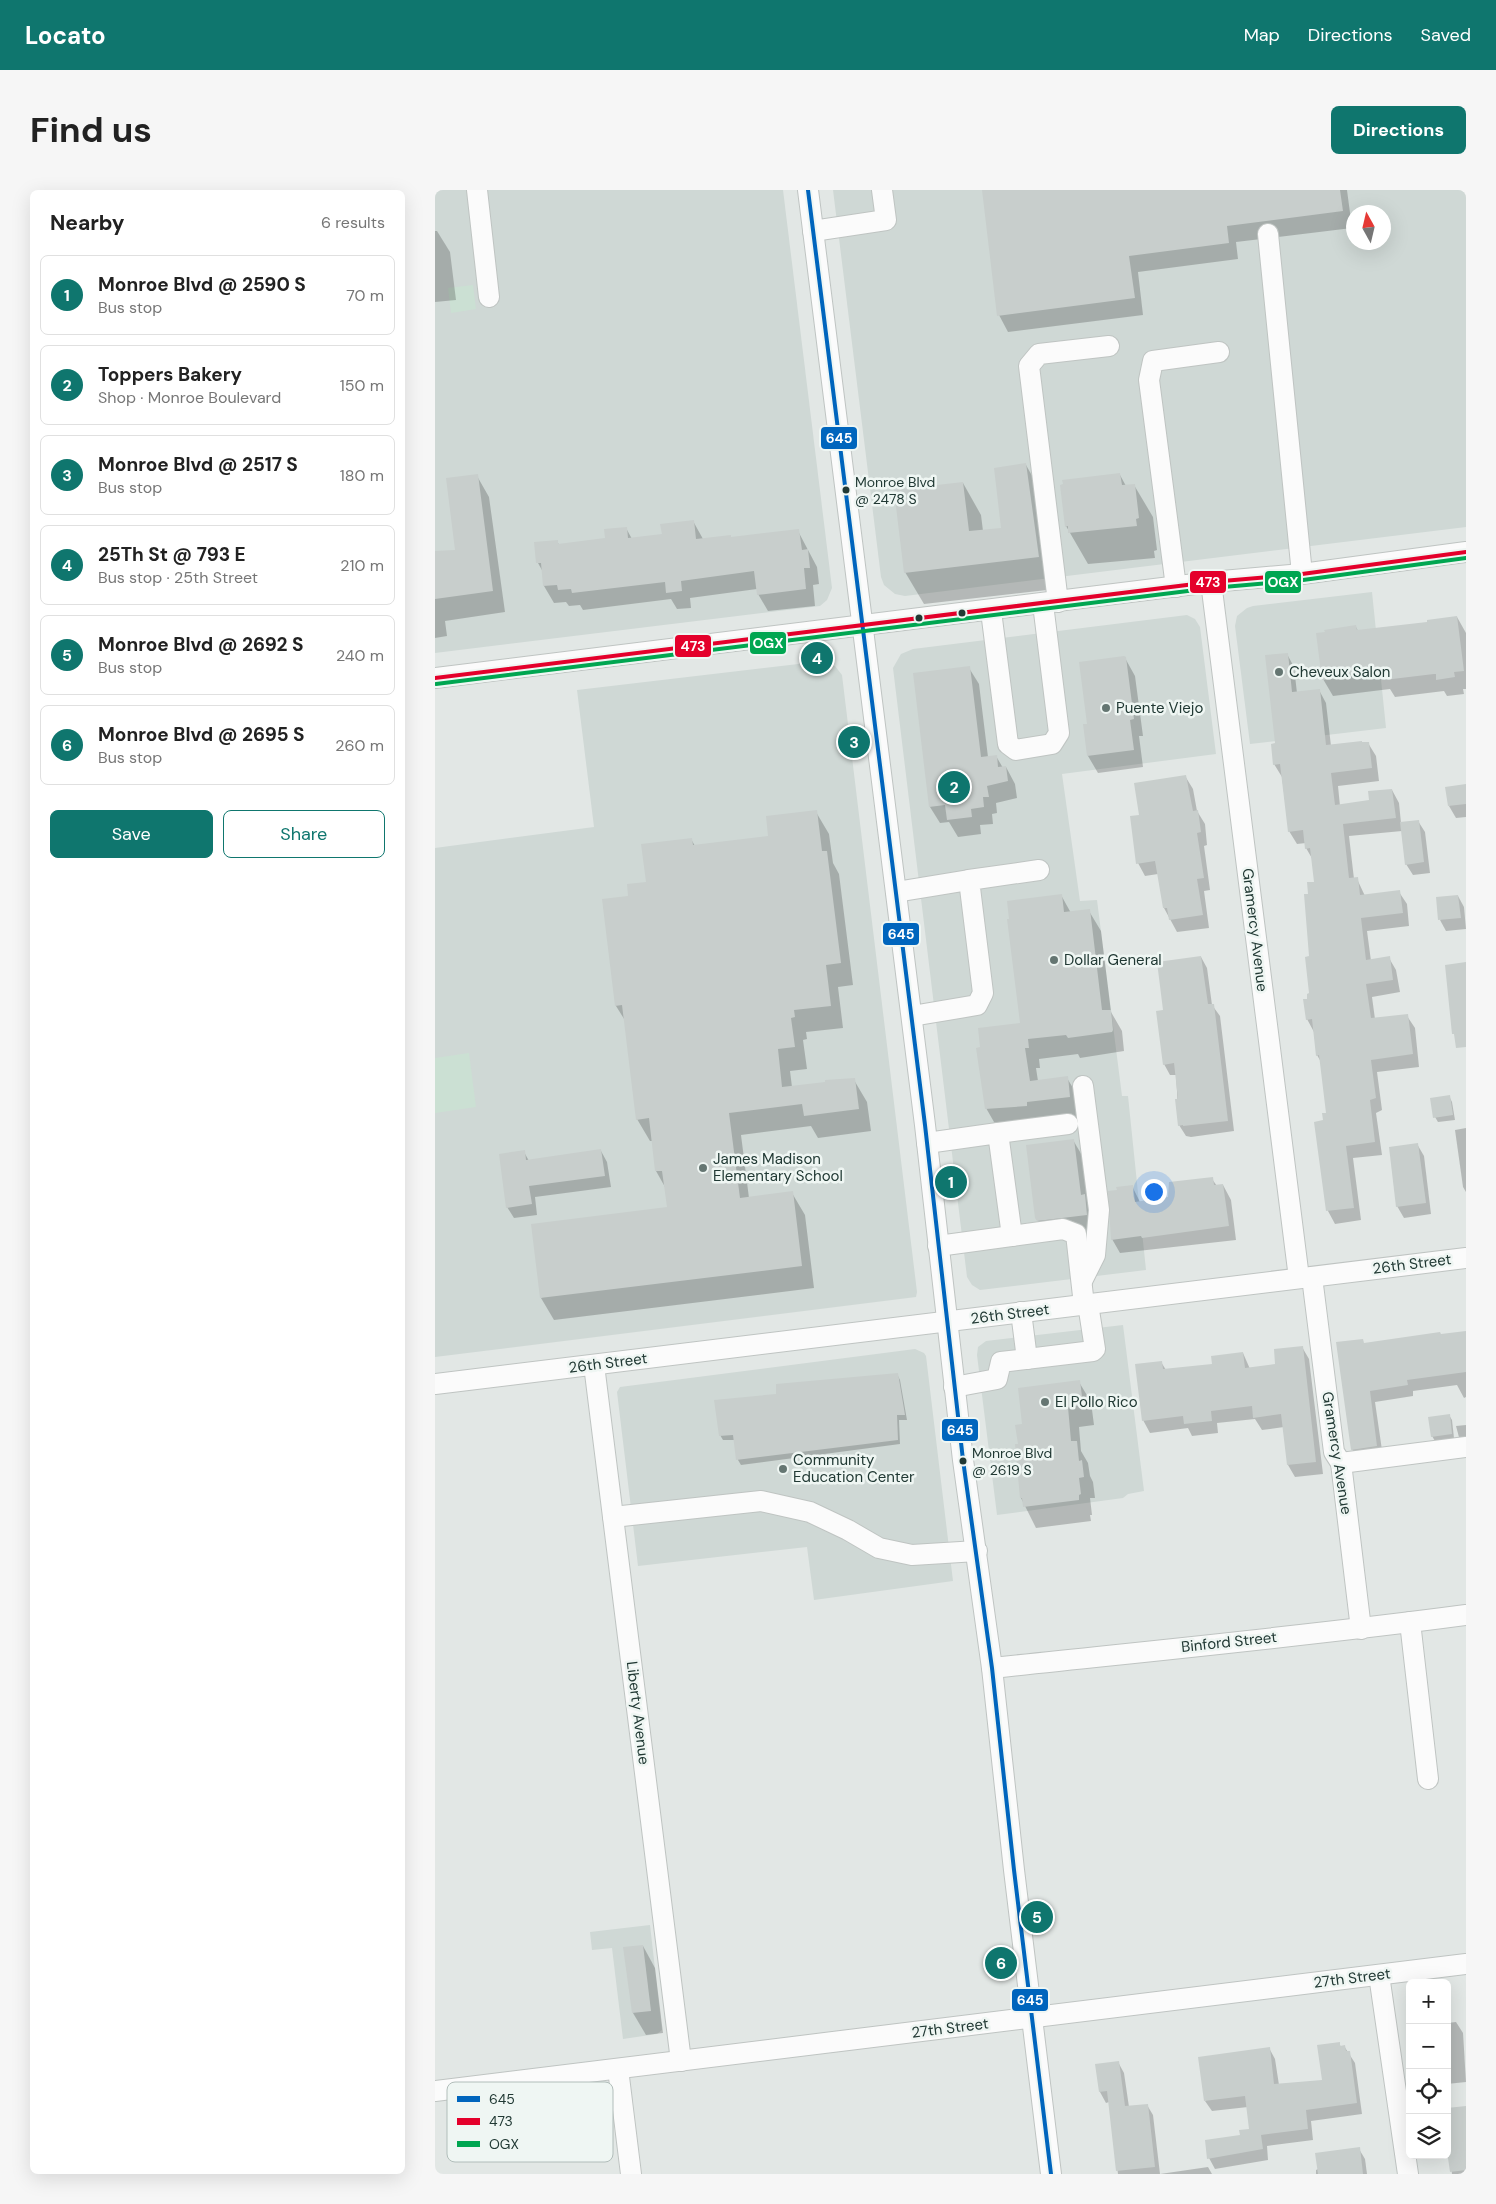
<!DOCTYPE html>
<meta charset="utf-8">
<style>
:root{--surface:#fff;--page:#f6f6f6;--text:#222;--muted:#767676;--line:#e0e0e0;--accent:#0f766e}
body{margin:0;font-family:"DM Sans",sans-serif;background:var(--page);color:var(--text)}
.controls{position:absolute;right:15px;bottom:15px;display:grid;overflow:hidden;border-radius:8px;box-shadow:0 5px 20px #0002}
.controls button{width:45px;height:45px;display:grid;place-items:center;padding:0;border:0;border-bottom:1px solid var(--line);background:var(--surface);color:var(--text);font:25px sans-serif}
.compass{position:absolute;left:911px;top:15px;width:45px;height:45px;border-radius:50%;background:var(--surface);box-shadow:0 5px 20px #0002;rotate:352deg}
.you{position:absolute;left:718px;top:1001px;width:18px;height:18px;margin:-12px;border:4px solid #fff;border-radius:50%;background:#1a73e8;box-shadow:0 0 0 8px #1a73e833}
.badge{display:grid;place-items:center;width:32px;height:32px;border-radius:50%;background:var(--accent);color:#fff;font-size:16px;font-weight:700}
.pin{position:absolute;translate:-50% -50%;border:2px solid #fff;box-shadow:0 1px 5px #0006}
.list{margin:0;padding:0;list-style:none}
h2{display:flex;justify-content:space-between;align-items:center;height:65px;margin:0;padding:0 20px;font-size:21px}
h2 small{font-size:16px;font-weight:400;color:var(--muted)}
.list li{display:grid;grid-template-columns:32px 1fr auto;gap:15px;align-items:center;box-sizing:border-box;height:80px;margin:0 10px 10px;padding:0 10px;border:1px solid var(--line);border-radius:8px}
.list b{display:block;font-size:19px;white-space:nowrap}
.list p{margin:0;font-size:16px;white-space:nowrap;color:var(--muted)}
.list em{font-size:16px;font-style:normal;color:var(--muted)}
.actions{display:flex;gap:10px;padding:15px 20px}
.actions a{flex:1;padding:11px 0;border:1px solid var(--accent);border-radius:8px;text-align:center;font-size:18px;color:var(--accent)}
.actions .main{background:var(--accent);color:#fff}
.icon{flex:none;width:28px;height:28px;fill:none;stroke:currentColor;stroke-width:2;stroke-linecap:round;stroke-linejoin:round}
.map{position:relative;flex:none;width:1031px;height:1984px;overflow:hidden;border-radius:8px}
header{display:flex;align-items:center;gap:30px;box-sizing:border-box;height:70px;padding:0 25px;background:var(--accent);color:#fff}
header strong{font-size:24px}
nav{display:flex;gap:28px;margin-inline-start:auto;font-size:18px}
.intro{display:flex;align-items:center;justify-content:space-between;box-sizing:border-box;height:120px;padding:0 30px}
h1{margin:0;font-size:35px}
.button{padding:12px 22px;border-radius:8px;background:var(--accent);color:#fff;font-size:18px;font-weight:700}
main{display:flex;gap:30px;padding:0 30px}
aside{flex:1;background:var(--surface);border-radius:8px;box-shadow:0 5px 20px #0002}
.map>svg:first-child{display:block}
.built{fill:#cfd8d5;fill-rule:evenodd}
.green{fill:#cbe0d3}
.shadow{fill:#0003}
.building{fill:#c8cecc}
.lines{fill:none;stroke-linecap:round;stroke-linejoin:round}
.minor-casing{stroke:#bfc4c2;stroke-width:22}
.minor{stroke:#fbfbfb;stroke-width:20}
.bus-1-casing{stroke:#eff6f3;stroke-width:8}
.bus-2-casing{stroke:#eff6f3;stroke-width:8}
.bus-3-casing{stroke:#eff6f3;stroke-width:8}
.bus-1{stroke:#0065bd;stroke-width:4}
.bus-2{stroke:#e4002b;stroke-width:4}
.bus-3{stroke:#00a651;stroke-width:4}
.bus-dot{fill:#213934;stroke:#eff6f3;stroke-width:2}
.poi-dot{fill:#657672;stroke:#eff6f3;stroke-width:2}
.labels{text-anchor:middle;dominant-baseline:central;stroke-width:5;stroke-linejoin:round;paint-order:stroke}
.bus-label{font-size:14px;fill:#213934;stroke:#eff6f3;text-anchor:start}
.poi-label{font-size:15px;fill:#213934;stroke:#eff6f3;text-anchor:start}
.street-label{font-size:15px;fill:#213934;stroke:#eff6f3}
.key{fill:#eff6f3;stroke:#b1bdba;stroke-width:1}
.key-label{font-size:14px;fill:#213934}
.line-badge{stroke:#eff6f3;stroke-width:2}
.badge-label{font-size:14px;text-anchor:middle;font-weight:bold;fill:#fff}
</style>
<header>
<strong>Locato</strong>
<nav><a>Map</a><a>Directions</a><a>Saved</a></nav>
</header>
<div class="intro"><h1>Find us</h1><a class="button">Directions</a></div>
<main>
<aside>
<h2>Nearby<small>6 results</small></h2>
<ul class="list">
<li><span class="badge">1</span><div><b>Monroe Blvd @ 2590 S</b><p>Bus stop</p></div><em>70 m</em></li>
<li><span class="badge">2</span><div><b>Toppers Bakery</b><p>Shop · Monroe Boulevard</p></div><em>150 m</em></li>
<li><span class="badge">3</span><div><b>Monroe Blvd @ 2517 S</b><p>Bus stop</p></div><em>180 m</em></li>
<li><span class="badge">4</span><div><b>25Th St @ 793 E</b><p>Bus stop · 25th Street</p></div><em>210 m</em></li>
<li><span class="badge">5</span><div><b>Monroe Blvd @ 2692 S</b><p>Bus stop</p></div><em>240 m</em></li>
<li><span class="badge">6</span><div><b>Monroe Blvd @ 2695 S</b><p>Bus stop</p></div><em>260 m</em></li>
</ul>
<div class="actions"><a class="main">Save</a><a>Share</a></div>
</aside>
<div class="map">
<svg width="1031" height="1984" viewBox="0 0 1031 1984">
<rect width="100%" height="100%" fill="#e2e7e5"/>
<g class="built">
<polygon points="0,0 348,0 397,398 392,410 385,416 0,463"/>
<path d="M398,0h633v337l-561,69 -10,-2 -11,-9 -3,-8zM918,22h30v30h-30z"/>
<polygon points="937,402 951,538 815,554 800,436 802,426 812,418 818,416"/>
<polygon points="752,425 760,429 765,437 781,564 627,584 645,711 662,710 687,906 693,906 711,1080 545,1100 537,1095 532,1087 458,478 466,464 478,459"/>
<polygon points="389,471 400,476 407,485 482,1102 481,1107 0,1167 0,658 159,637 142,500"/>
<polygon points="688,1135 709,1301 693,1304 688,1308 562,1325 542,1165 543,1157 551,1151"/>
<polygon points="480,1159 489,1163 491,1166 518,1391 379,1410 372,1357 203,1376 182,1202 185,1197"/>
<polygon points="215,1735 227,1840 222,1844 188,1849 177,1758 157,1760 155,1742"/>
</g>
<g class="green">
<polygon points="38,95 41,119 16,123 13,98"/>
<polygon points="34,863 41,917 0,923 0,868"/>
</g>
<g class="shadow">
<polygon points="548,0 912,0 917,38 801,52 803,69 703,82 708,125 573,142 564,125"/>
<polygon points="0,41 2,41 15,62 21,110 0,112"/>
<polygon points="591,275 609,307 621,399 489,414 470,382 528,293 546,325 548,341 567,339"/>
<polygon points="685,285 691,296 699,295 718,327 722,360 719,361 720,368 653,374 631,336"/>
<polygon points="42,286 54,307 70,422 10,431 12,446 0,448 0,366 22,363"/>
<polygon points="258,331 268,349 297,349 363,341 382,377 384,394 378,395 380,416 333,421 323,404 322,399 255,408 256,418 242,419 236,409 148,420 145,415 134,416 131,412 119,413 109,396 108,382 103,373 122,351 124,355 171,349 191,338 197,349 228,345"/>
<polygon points="1022,427 1031,443 1031,499 1028,499 1029,504 1012,506 1009,501 960,507 955,499 898,506 888,489 921,437 923,441 994,433"/>
<polygon points="852,464 859,477 862,503 884,500 891,513 896,556 933,553 941,566 944,591 903,596 905,616 935,612 957,600 964,613 966,633 983,631 990,642 995,683 978,685 971,674 967,641 914,646 919,689 922,689 930,706 964,702 972,714 974,736 932,741 936,771 954,768 961,780 965,802 937,807 940,829 972,826 980,838 984,877 942,882 947,920 941,923 947,965 918,968 926,1030 900,1034 893,1021 881,933 889,931 893,924 886,872 882,865 879,842 872,829 876,805 875,705 881,693 878,670 871,658 871,653 862,654 854,641 847,587 839,574"/>
<polygon points="690,468 700,486 708,546 704,546 708,577 663,583 653,566 650,535 653,535"/>
<polygon points="534,478 544,494 553,567 561,566 568,578 571,577 580,594 582,608 561,613 562,623 557,624 558,634 545,635 546,644 523,647 514,632 505,633 495,617"/>
<polygon points="750,586 758,599 762,621 770,634 772,655 769,656 775,700 769,701 774,738 742,742 729,718 723,684 710,686 703,673 705,626"/>
<polygon points="1031,596 1031,627 1021,628 1014,616"/>
<polygon points="381,622 394,644 398,673 404,684 418,795 403,797 408,838 371,842 372,849 368,850 372,879 355,881 357,897 419,890 432,912 436,941 383,948 376,936 306,945 314,1008 357,1003 370,1025 379,1098 119,1130 106,1108 233,1018 230,997 221,981 218,951 215,951 202,929 191,832 181,816 168,711 195,708 212,693 256,649 260,656 334,647"/>
<polygon points="626,705 636,723 654,721 666,741 676,822 687,841 689,861 645,868 643,864 604,869 605,878 601,878 603,891 632,888 644,908 646,927 563,939 551,918 586,834"/>
<polygon points="1023,706 1029,717 1031,739 1011,741 1005,730"/>
<polygon points="766,767 772,778 777,815 785,826 799,941 756,947 751,946 744,935 741,885 735,885 729,874 729,821"/>
<polygon points="1014,906 1017,912 1020,930 1003,932 1000,927"/>
<polygon points="1031,938 1031,1002 1028,997 1020,940"/>
<polygon points="638,950 648,967 661,1042 613,1047 601,1027"/>
<polygon points="982,954 989,966 996,1024 969,1028 962,1016"/>
<polygon points="166,961 172,972 176,997 100,1007 102,1025 79,1028 72,1017 89,962 94,971"/>
<polygon points="777,989 782,996 788,995 796,1010 801,1050 685,1063 677,1049 683,1001 697,996 705,1012 734,1008"/>
<polygon points="1031,1142 1031,1207 1029,1208 1022,1195 978,1201 978,1206 940,1212 948,1267 924,1270 917,1259 929,1154"/>
<polygon points="867,1157 874,1169 888,1284 860,1287 853,1275 849,1237 827,1240 820,1229 782,1233 783,1243 757,1246 753,1238 715,1243 708,1230 726,1172 731,1180 779,1175 808,1163 815,1179 842,1175"/>
<polygon points="462,1184 465,1190 472,1230 464,1230 465,1254 306,1275 303,1270 300,1250 288,1250 285,1245 342,1205"/>
<polygon points="644,1192 656,1212 659,1235 644,1237 646,1261 653,1273 655,1286 658,1292 660,1308 655,1308 657,1325 655,1325 656,1331 601,1338 586,1308 584,1256 589,1235"/>
<polygon points="1014,1225 1017,1230 1019,1248 1000,1251 997,1246"/>
<polygon points="1031,1235 1031,1251 1025,1251 1021,1236"/>
<polygon points="208,1756 220,1778 228,1843 211,1845 198,1823"/>
<polygon points="1021,1832 1028,1843 1031,1892 1012,1894 1012,1833"/>
<polygon points="904,1853 906,1857 909,1856 920,1873 927,1924 876,1931 878,1950 832,1956 833,1970 780,1979 774,1968 816,1940 813,1917 777,1921 770,1911 834,1858 840,1869 844,1895 888,1891"/>
<polygon points="683,1872 689,1883 694,1917 712,1915 718,1925 725,1984 773,1977 777,1984 683,1984 674,1912 671,1913 665,1902 662,1875"/>
<polygon points="1031,1919 1031,1984 1017,1984 1012,1941"/>
<polygon points="924,1959 930,1969 932,1984 881,1984 881,1980"/>
</g>
<g class="building">
<polygon points="547,0 905,0 908,21 792,36 794,53 694,66 700,108 562,126"/>
<polygon points="591,273 604,367 469,383 459,300 528,292 534,341 566,338 559,278"/>
<polygon points="685,283 687,295 700,294 704,328 701,329 702,336 633,343 633,336 630,337 625,295 628,294 627,290"/>
<polygon points="43,284 58,401 0,409 0,361 20,360 11,288"/>
<polygon points="259,330 261,349 296,345 296,347 364,339 367,360 373,359 375,378 369,378 371,399 322,405 319,381 246,391 247,401 231,403 230,392 137,403 136,399 123,400 122,395 108,396 106,373 101,373 99,352 123,350 123,354 170,348 169,339 192,337 193,348 227,344 225,334"/>
<polygon points="1022,426 1029,481 1019,482 1020,487 1001,490 1001,484 999,484 949,490 948,482 887,490 881,443 890,442 889,440 921,435 922,440 992,432 992,430"/>
<polygon points="853,463 857,502 885,499 891,555 927,551 927,552 934,552 937,578 896,583 900,615 934,610 933,601 957,599 961,628 908,634 914,688 923,687 925,705 965,700 968,723 926,728 931,770 955,766 958,790 931,794 936,828 973,824 978,864 936,870 941,908 935,910 940,952 911,956 919,1018 891,1021 879,932 888,930 887,923 891,923 884,865 881,866 877,829 871,830 868,809 872,809 872,804 874,803 870,767 874,766 869,704 873,704 872,692 879,692 875,658 870,659 868,640 853,642 845,574 838,575 836,554 840,553 830,465"/>
<polygon points="689,466 691,467 699,529 695,530 699,560 652,566 648,534 652,534 644,472"/>
<polygon points="535,476 546,567 562,565 563,577 571,576 573,591 552,596 554,607 548,607 549,617 536,619 537,627 512,630 510,615 494,617 478,483"/>
<polygon points="751,585 758,621 763,620 766,642 762,643 769,688 762,689 768,725 734,730 732,718 728,718 720,671 701,674 695,626 704,625 699,593"/>
<polygon points="1031,594 1031,614 1013,616 1010,597"/>
<polygon points="382,620 387,661 392,661 406,773 391,775 396,816 359,820 360,827 356,828 360,857 343,859 347,897 390,892 390,890 420,888 424,919 369,926 367,914 294,923 305,1008 358,1001 367,1076 105,1108 96,1034 232,1017 227,981 220,981 214,928 201,930 187,815 180,816 167,709 193,706 192,694 211,692 206,654 257,648 258,655 333,646 331,626"/>
<polygon points="984,630 989,672 970,675 965,632"/>
<polygon points="627,704 629,722 655,719 667,820 676,820 678,840 677,842 633,848 631,845 593,849 594,858 590,858 595,891 633,886 635,907 592,912 592,916 550,919 541,858 545,857 543,838 585,833 572,729 574,729 572,711"/>
<polygon points="1023,705 1026,728 1003,730 1001,707"/>
<polygon points="766,766 773,814 779,814 793,931 748,936 748,935 743,936 740,909 743,909 739,873 728,875 721,821 728,820 722,772"/>
<polygon points="1031,772 1031,857 1021,858 1019,844 1017,844 1010,775"/>
<polygon points="1015,905 1018,925 998,928 995,908"/>
<polygon points="639,949 646,1005 650,1004 652,1025 602,1031 600,1028 591,955"/>
<polygon points="983,953 991,1013 961,1017 954,957"/>
<polygon points="166,959 170,986 94,996 97,1014 71,1018 64,964 90,960 91,970"/>
<polygon points="778,987 779,995 788,994 794,1036 707,1048 706,1046 676,1050 673,1001 682,1000 681,997 698,995 700,1012 733,1007 734,992"/>
<polygon points="1031,1141 1031,1182 972,1190 973,1195 935,1201 942,1256 916,1260 901,1152 928,1149 929,1153 1005,1142 1006,1144"/>
<polygon points="868,1156 881,1272 852,1275 846,1224 818,1228 817,1216 776,1221 777,1231 749,1234 748,1226 707,1231 700,1174 727,1171 728,1179 777,1174 776,1166 808,1162 810,1178 840,1174 839,1159"/>
<polygon points="463,1183 470,1225 462,1225 463,1250 301,1270 298,1245 284,1246 279,1210 341,1204 341,1194"/>
<polygon points="645,1190 648,1215 633,1217 636,1251 642,1251 644,1271 647,1270 649,1287 644,1288 646,1304 644,1305 644,1310 588,1317 587,1308 585,1308 580,1254 583,1254 580,1235 587,1234 583,1198"/>
<polygon points="1015,1224 1017,1244 996,1247 993,1227"/>
<polygon points="208,1755 216,1821 197,1823 188,1757"/>
<polygon points="905,1852 905,1856 910,1855 911,1861 915,1861 922,1913 871,1920 873,1939 826,1945 828,1959 772,1969 770,1950 805,1945 804,1940 814,1939 810,1906 769,1911 763,1867 835,1857 839,1894 887,1890 882,1855"/>
<polygon points="684,1871 690,1916 713,1914 720,1977 681,1981 672,1901 664,1902 660,1874"/>
<polygon points="1031,1916 1031,1980 1015,1982 1012,1961 1012,1918"/>
<polygon points="925,1957 928,1984 883,1984 880,1963"/>
</g>
<g class="lines">
<g class="minor-casing">
<g id="minor">
<polyline points="42,0 54,107"/>
<polyline points="373,0 490,935 528,1270 557,1478 579,1680 616,1984"/>
<polyline points="378,41 451,30 447,0"/>
<polyline points="833,44 867,384"/>
<polyline points="776,392 864,1088"/>
<polyline points="741,397 714,190 718,171 784,162"/>
<polyline points="623,412 594,176 604,164 674,156"/>
<polyline points="556,421 573,554 581,560 617,554 624,543 608,414"/>
<polyline points="0,488 776,392 867,384 1031,362"/>
<polyline points="461,702 534,690"/>
<polyline points="477,826 542,815 548,803 534,690 604,680"/>
<polyline points="563,943 633,934"/>
<polyline points="492,953 563,943 577,1046"/>
<polyline points="503,1056 628,1039 641,1044 649,1115"/>
<polyline points="877,1087 899,1262 906,1273 926,1439"/>
<polyline points="647,1091 660,1065 664,1020 648,896"/>
<polyline points="586,1122 592,1169"/>
<polyline points="159,1175 246,1871"/>
<polyline points="0,1194 1031,1068"/>
<polyline points="519,1197 562,1189 566,1172 658,1161 660,1159 653,1114"/>
<polyline points="906,1273 1031,1257"/>
<polyline points="178,1327 326,1311 375,1322 413,1340 444,1358 477,1365 542,1361"/>
<polyline points="975,1432 993,1589"/>
<path d="M557,1478c158,-17 317,-32 474,-53"/>
<polyline points="944,1785 973,1984"/>
<polyline points="183,1879 196,1984"/>
<polyline points="0,1901 1031,1774"/>
</g>
</g>
<use href="#minor" class="minor"/>
<g class="bus-1-casing">
<polyline id="bus-1" points="373,0 490,935 528,1270 557,1478 579,1680 616,1984"/>
</g>
<g class="bus-2-casing">
<polyline id="bus-2" points="0,488 776,392 867,384 1031,362"/>
</g>
<g class="bus-3-casing">
<polyline id="bus-3" points="1,494 777,398 868,390 1031,368"/>
</g>
<use href="#bus-1" class="bus-1"/>
<use href="#bus-2" class="bus-2"/>
<use href="#bus-3" class="bus-3"/>
</g>
<g class="bus-dot">
<circle cx="411" cy="300" r="4.5"/>
<circle cx="527" cy="423" r="4.5"/>
<circle cx="484" cy="428" r="4.5"/>
<circle cx="528" cy="1271" r="4.5"/>
</g>
<g class="poi-dot">
<circle cx="844" cy="482" r="5"/>
<circle cx="671" cy="518" r="5"/>
<circle cx="619" cy="770" r="5"/>
<circle cx="268" cy="978" r="5"/>
<circle cx="610" cy="1212" r="5"/>
<circle cx="348" cy="1279" r="5"/>
</g>
<g class="labels">
<g class="bus-label">
<text x="420" y="292">Monroe Blvd<tspan x="420" dy="17">@ 2478 S</tspan></text>
<text x="537" y="1263">Monroe Blvd<tspan x="537" dy="17">@ 2619 S</tspan></text>
</g>
<g class="poi-label">
<text x="854" y="482">Cheveux Salon</text>
<text x="681" y="518">Puente Viejo</text>
<text x="629" y="770">Dollar General</text>
<text x="278" y="969">James Madison<tspan x="278" dy="17">Elementary School</tspan></text>
<text x="620" y="1212">El Pollo Rico</text>
<text x="358" y="1270">Community<tspan x="358" dy="17">Education Center</tspan></text>
</g>
<g class="street-label">
<text transform="translate(820 740) rotate(83)">Gramercy Avenue</text>
<text transform="translate(977 1074) rotate(-7)">26th Street</text>
<text transform="translate(575 1124) rotate(-7)">26th Street</text>
<text transform="translate(173 1173) rotate(-7)">26th Street</text>
<text transform="translate(902 1263) rotate(81)">Gramercy Avenue</text>
<text transform="translate(794 1452) rotate(-6)">Binford Street</text>
<text transform="translate(203 1523) rotate(83)">Liberty Avenue</text>
<text transform="translate(917 1788) rotate(-7)">27th Street</text>
<text transform="translate(515 1838) rotate(-7)">27th Street</text>
</g>
</g>
<rect x="12" y="1892" width="166" height="80" rx="8" class="key"/>
<rect x="22" y="1906" width="23" height="6" fill="#0065bd"/>
<rect x="22" y="1928" width="23" height="7" fill="#e4002b"/>
<rect x="22" y="1951" width="23" height="6" fill="#00a651"/>
<g class="key-label">
<text x="54" y="1914">645</text>
<text x="54" y="1936">473</text>
<text x="54" y="1959">OGX</text>
</g>
<g class="line-badge">
<rect x="385" y="236" width="38" height="24" rx="5" fill="#0065bd"/>
<rect x="829" y="380" width="38" height="24" rx="5" fill="#00a651"/>
<rect x="754" y="380" width="38" height="24" rx="5" fill="#e4002b"/>
<rect x="314" y="441" width="38" height="24" rx="5" fill="#00a651"/>
<rect x="239" y="444" width="38" height="24" rx="5" fill="#e4002b"/>
<rect x="447" y="732" width="38" height="24" rx="5" fill="#0065bd"/>
<rect x="506" y="1228" width="38" height="24" rx="5" fill="#0065bd"/>
<rect x="576" y="1798" width="38" height="24" rx="5" fill="#0065bd"/>
</g>
<g class="badge-label">
<text x="404" y="253">645</text>
<text x="848" y="397">OGX</text>
<text x="773" y="397">473</text>
<text x="333" y="458">OGX</text>
<text x="258" y="461">473</text>
<text x="466" y="749">645</text>
<text x="525" y="1245">645</text>
<text x="595" y="1815">645</text>
</g>
</svg>
<div class="controls">
<button>+</button>
<button>−</button>
<button><svg class="icon" aria-label="locate" viewBox="0 0 24 24"><circle cx="12" cy="12" r="6"/><path d="M12 2v4M12 18v4M2 12h4M18 12h4"/></svg></button>
<button><svg class="icon" aria-label="layers" viewBox="0 0 24 24"><path d="M12 4l9 5-9 5-9-5zM3 14l9 5 9-5"/></svg></button>
</div>
<svg class="compass" viewBox="-18 -18 36 36"><path d="M0-13l5 13h-10z" fill="#e53935"/><path d="M0 13l5-13h-10z" fill="#767676"/></svg>
<div class="you"></div>
<div class="pin badge" style="left:516px;top:992px">1</div>
<div class="pin badge" style="left:519px;top:597px">2</div>
<div class="pin badge" style="left:419px;top:552px">3</div>
<div class="pin badge" style="left:382px;top:468px">4</div>
<div class="pin badge" style="left:602px;top:1727px">5</div>
<div class="pin badge" style="left:566px;top:1773px">6</div>
</div>
</main>
